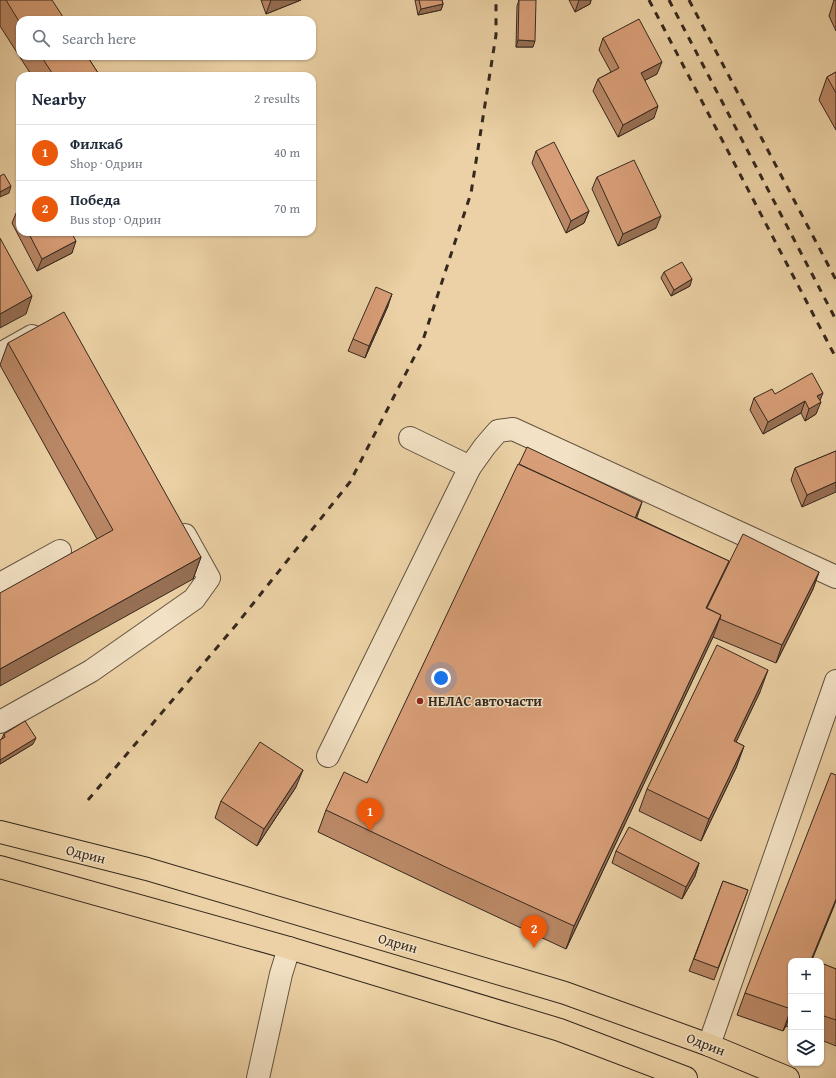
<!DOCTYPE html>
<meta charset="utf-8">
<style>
:root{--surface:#fff;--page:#f2f2f3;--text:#1f2937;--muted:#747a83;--line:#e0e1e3;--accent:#ea580c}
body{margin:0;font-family:"Gentium Book Plus",serif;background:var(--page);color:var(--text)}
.controls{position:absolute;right:12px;bottom:12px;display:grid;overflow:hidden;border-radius:8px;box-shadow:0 1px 3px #0004}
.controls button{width:36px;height:36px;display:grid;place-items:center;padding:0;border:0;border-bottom:1px solid var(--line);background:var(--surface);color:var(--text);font:20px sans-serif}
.you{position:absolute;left:441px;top:678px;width:14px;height:14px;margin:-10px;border:3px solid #fff;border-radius:50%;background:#1a73e8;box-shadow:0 0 0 6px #1a73e833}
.badge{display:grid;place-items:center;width:26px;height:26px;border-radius:50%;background:var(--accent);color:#fff;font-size:13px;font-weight:700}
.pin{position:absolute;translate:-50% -33px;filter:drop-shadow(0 1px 2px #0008)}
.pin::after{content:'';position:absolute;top:21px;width:14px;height:12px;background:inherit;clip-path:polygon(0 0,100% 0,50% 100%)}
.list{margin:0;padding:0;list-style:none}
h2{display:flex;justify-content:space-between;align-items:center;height:52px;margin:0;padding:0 16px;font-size:17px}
h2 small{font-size:13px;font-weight:400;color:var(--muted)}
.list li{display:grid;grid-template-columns:26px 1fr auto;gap:12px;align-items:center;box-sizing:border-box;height:56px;padding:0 16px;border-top:1px solid var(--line)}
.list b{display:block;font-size:15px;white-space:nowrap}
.list p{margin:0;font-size:13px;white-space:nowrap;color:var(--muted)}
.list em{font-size:13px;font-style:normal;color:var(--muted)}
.icon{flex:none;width:22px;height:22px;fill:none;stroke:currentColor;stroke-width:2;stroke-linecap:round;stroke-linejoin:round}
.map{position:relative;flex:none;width:836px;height:1078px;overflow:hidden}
.search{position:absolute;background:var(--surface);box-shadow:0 1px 3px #0004;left:16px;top:16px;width:300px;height:44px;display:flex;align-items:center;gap:10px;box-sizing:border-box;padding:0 14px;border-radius:12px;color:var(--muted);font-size:15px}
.panel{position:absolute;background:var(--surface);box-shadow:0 1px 3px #0004;left:16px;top:72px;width:300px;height:164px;border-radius:12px}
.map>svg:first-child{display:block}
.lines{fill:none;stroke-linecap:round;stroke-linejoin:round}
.minor-casing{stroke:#635240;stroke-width:24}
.major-casing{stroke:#36281e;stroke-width:24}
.minor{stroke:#f2e1c4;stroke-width:22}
.major{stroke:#ebd1a5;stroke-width:22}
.rail{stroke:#36281e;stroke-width:3;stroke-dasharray:7 7;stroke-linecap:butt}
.wall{fill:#ba8866;stroke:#36281e}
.shaded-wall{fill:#976f53;stroke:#36281e}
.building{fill:#d89e77;stroke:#36281e}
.poi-dot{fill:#8f2418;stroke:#f2e1c4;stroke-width:1.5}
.labels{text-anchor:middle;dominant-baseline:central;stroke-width:3;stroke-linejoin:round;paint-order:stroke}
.poi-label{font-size:14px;font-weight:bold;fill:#36281e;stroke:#f2e1c4;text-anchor:start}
.street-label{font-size:14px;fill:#36281e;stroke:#f2e1c4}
</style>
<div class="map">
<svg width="836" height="1078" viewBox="0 0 836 1078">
<rect width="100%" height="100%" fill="#ebd1a5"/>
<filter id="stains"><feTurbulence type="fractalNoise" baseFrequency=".005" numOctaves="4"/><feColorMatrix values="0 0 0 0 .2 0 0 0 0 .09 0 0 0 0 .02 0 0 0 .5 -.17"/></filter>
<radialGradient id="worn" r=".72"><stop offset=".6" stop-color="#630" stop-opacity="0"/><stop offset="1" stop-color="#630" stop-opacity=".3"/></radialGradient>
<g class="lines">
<g class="minor-casing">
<g id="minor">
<polyline points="0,354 32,336"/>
<polyline points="410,438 470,467"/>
<polyline points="0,584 60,551"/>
<polyline points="0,722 91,671 194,599 209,578 185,535"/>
<polyline points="328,756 470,467 485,446 498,431 513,429 836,577"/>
<polyline points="709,1045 836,681"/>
<polyline points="258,1078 281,974 289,948"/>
</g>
</g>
<g class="major-casing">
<g id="major">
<polyline points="0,832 147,869 565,993 709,1045 788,1078"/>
<polyline points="0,867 289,948 560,1030 686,1078"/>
</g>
</g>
<use href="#minor" class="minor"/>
<use href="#major" class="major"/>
<g class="rail">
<polyline points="649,0 836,358"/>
<polyline points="669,0 836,320"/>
<polyline points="689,0 836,280"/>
<polyline points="88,800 236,625 350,482 423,340 471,193 496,35 496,0"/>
</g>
</g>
<g class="wall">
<polygon points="0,0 52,0 20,20 20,56 87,56 100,76 32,76 0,26"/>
<polygon points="261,0 301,0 266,14"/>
<polygon points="415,0 442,0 443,4 441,10 418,15"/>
<polygon points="519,0 533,47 516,47 517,6"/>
<polygon points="569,0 591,0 590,4 575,12"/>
<polygon points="834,0 836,0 836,31 829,16"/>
<polygon points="603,38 657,74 645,80 654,118 618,137 593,91 598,79 611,72 599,50"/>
<polygon points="836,72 836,130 819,100 827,77"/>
<polygon points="536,151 589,211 584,223 566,233 532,163"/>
<polygon points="597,177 656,228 618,246 592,189"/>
<polygon points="20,209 20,232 71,232 72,253 37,271 12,223 17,211"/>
<polygon points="664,272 690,286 671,296 661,278"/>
<polygon points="388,306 365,358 348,351 353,339"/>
<polygon points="8,343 201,557 193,579 97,539 0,365"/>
<polygon points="775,394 820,401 816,414 805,421 801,413 763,434 750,410 754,398"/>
<polygon points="836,451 802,507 791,480 795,468"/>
<polygon points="637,518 729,561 725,570 819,572 813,589 776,663 713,637 566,949 444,892 318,832 326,810 367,783"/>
<polygon points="760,692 736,742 744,746 736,768 701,841 639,811 647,789"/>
<polygon points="4,734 33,744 0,764 0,740 1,740"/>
<polygon points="296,787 257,846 215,818 221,801"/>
<polygon points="616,851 699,863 695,876 682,899 612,863"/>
<polygon points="723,881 748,890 714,980 689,971"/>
<polygon points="834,906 812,960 791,961 791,1028 786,1026 783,1031 737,1015 745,993"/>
<polygon points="821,963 836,969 836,1046 821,1040"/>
</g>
<g class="shaded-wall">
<polygon points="271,0 301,0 266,14"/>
<polygon points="579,0 591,0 590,4 575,12"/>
<polygon points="443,4 441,10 418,15 421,9"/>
<polygon points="518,40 535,41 533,47 516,47"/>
<polygon points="662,62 657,74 636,85 641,73"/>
<polygon points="658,106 654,118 618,137 623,125"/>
<polygon points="11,186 9,193 0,197 0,192"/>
<polygon points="589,211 584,223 566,233 571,221"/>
<polygon points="661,216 656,228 618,246 623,234"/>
<polygon points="76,241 72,253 37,271 42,259"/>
<polygon points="692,279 690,286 671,296 674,290"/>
<polygon points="392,294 388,306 365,358 369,346"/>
<polygon points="32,296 26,314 0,328 0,314"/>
<polygon points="823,393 819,403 821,402 816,414 805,421 809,409 817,396"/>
<polygon points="805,401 801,413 763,434 768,422"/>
<polygon points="836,482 836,492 802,507 807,495"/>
<polygon points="642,502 636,520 632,523"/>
<polygon points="201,557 193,579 0,686 0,669"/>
<polygon points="729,561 721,583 706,608"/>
<polygon points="819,572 813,589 776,663 782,645"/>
<polygon points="721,615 713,637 566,949 574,926"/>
<polygon points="768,670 760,692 726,763 734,741"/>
<polygon points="36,738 33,744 0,764 0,760"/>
<polygon points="744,746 736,768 701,841 709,819"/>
<polygon points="303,770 296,787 257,846 264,829"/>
<polygon points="699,863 695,876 682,899 686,887"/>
<polygon points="836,899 836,901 834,906 811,961 810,961"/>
<polygon points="791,1009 791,1012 786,1026 783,1031"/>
</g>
<g class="building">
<polygon points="6,0 52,0 65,20 20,20 20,23"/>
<polygon points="419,0 442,0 443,4 421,9"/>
<polygon points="519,0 536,0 535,41 518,40"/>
<polygon points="639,19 662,62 641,73 658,106 623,125 598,79 619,68 603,38"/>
<polygon points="41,56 87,56 100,76 54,76"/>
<polygon points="836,72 836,93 827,77"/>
<polygon points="554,142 589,211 571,221 536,151"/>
<polygon points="634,160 661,216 623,234 597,177"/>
<polygon points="4,174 11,186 0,192 0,176"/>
<polygon points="20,209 20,218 17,211"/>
<polygon points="28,232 71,232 76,241 42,259"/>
<polygon points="0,238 32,296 0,314"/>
<polygon points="682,262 692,279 674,290 664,272"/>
<polygon points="376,287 392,294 369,346 353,339"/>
<polygon points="64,312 201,557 0,669 0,593 113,530 8,343"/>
<polygon points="812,373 823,393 817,396 821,402 809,409 805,401 768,422 754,398 772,389 775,394"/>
<polygon points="527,447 642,502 635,518 519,464"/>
<polygon points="836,451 836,482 807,495 795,468"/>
<polygon points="518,464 729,561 706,608 721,615 574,926 452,870 326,810 344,772 367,783"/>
<polygon points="743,534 819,572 782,645 720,619 721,615 707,608"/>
<polygon points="717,645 768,670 734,741 744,746 709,819 647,789"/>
<polygon points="25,721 36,738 0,760 0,740 5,737 4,734"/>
<polygon points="260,742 303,770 264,829 221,801"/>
<polygon points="831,773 836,775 836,899 811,960 814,961 791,961 791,1009 745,993"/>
<polygon points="629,827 699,863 686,887 616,851"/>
<polygon points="723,881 748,890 718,968 694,959"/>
<polygon points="821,963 836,969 836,1020 821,1015"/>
</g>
<circle class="poi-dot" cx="420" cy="701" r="4"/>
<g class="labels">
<g class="poi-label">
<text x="428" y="701">НЕЛАС авточасти</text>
</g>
<g class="street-label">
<text transform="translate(86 854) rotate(14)">Одрин</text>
<text transform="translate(398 943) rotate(16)">Одрин</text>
<text transform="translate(706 1044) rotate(21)">Одрин</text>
</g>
</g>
<rect width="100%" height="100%" filter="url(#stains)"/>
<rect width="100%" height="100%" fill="url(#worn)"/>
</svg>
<div class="controls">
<button>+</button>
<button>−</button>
<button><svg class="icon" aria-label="layers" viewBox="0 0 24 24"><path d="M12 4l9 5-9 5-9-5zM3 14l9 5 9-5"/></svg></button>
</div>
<div class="you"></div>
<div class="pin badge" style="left:370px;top:831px">1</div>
<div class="pin badge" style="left:534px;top:948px">2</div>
<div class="search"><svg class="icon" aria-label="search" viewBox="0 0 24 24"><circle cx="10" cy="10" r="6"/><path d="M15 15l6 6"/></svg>Search here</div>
<section class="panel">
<h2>Nearby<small>2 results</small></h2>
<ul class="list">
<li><span class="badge">1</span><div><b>Филкаб</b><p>Shop · Одрин</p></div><em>40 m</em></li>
<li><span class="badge">2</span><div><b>Победа</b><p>Bus stop · Одрин</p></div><em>70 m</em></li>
</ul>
</section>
</div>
